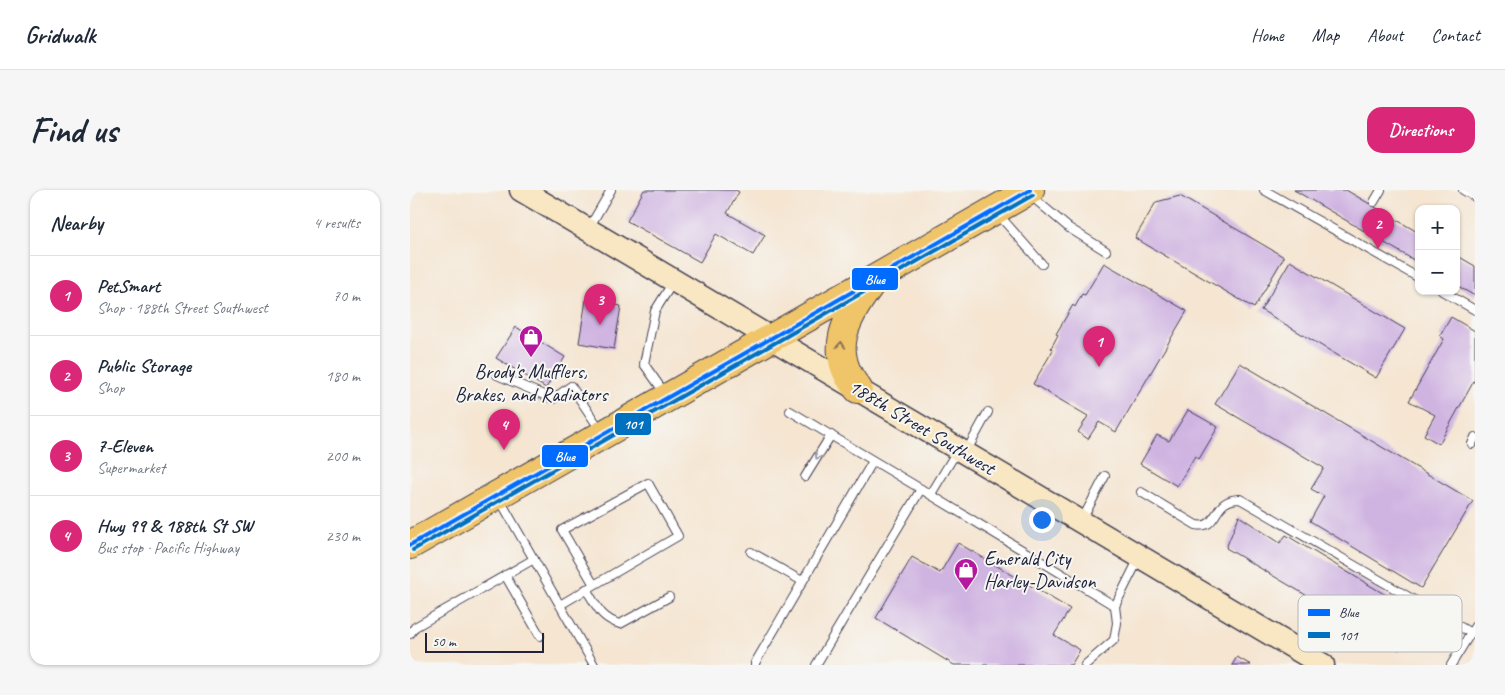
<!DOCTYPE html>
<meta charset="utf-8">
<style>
:root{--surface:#fff;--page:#f6f6f7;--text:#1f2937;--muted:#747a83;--line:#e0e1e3;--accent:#db2777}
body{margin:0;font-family:Caveat,sans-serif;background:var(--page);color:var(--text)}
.controls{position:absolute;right:15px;top:15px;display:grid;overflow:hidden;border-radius:10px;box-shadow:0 1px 4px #0004}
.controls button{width:45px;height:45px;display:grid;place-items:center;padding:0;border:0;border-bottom:1px solid var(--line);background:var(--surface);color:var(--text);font:25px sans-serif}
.scale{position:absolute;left:15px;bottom:12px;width:119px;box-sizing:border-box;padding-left:5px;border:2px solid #22223b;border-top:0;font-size:14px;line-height:18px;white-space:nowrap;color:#22223b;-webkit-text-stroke:4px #f6f6f2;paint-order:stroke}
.you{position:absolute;left:631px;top:329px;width:18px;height:18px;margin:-12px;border:4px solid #fff;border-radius:50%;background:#1a73e8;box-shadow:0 0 0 8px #1a73e833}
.badge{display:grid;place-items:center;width:32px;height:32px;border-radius:50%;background:var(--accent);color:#fff;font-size:16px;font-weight:700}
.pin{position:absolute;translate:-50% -41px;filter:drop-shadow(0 1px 2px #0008)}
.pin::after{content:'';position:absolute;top:26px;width:18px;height:15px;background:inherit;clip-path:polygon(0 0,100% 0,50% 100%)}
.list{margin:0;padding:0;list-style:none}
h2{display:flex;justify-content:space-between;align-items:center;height:65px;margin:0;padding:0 20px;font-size:21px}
h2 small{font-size:16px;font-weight:400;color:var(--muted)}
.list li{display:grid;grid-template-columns:32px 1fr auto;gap:15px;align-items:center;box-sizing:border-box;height:80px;padding:0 20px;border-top:1px solid var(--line)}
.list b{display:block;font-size:19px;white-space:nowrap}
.list p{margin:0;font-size:16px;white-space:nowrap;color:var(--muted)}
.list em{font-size:16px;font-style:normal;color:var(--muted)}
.map{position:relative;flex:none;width:1065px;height:475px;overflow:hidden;border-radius:15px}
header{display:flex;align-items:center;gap:30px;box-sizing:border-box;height:70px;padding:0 25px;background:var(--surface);border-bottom:1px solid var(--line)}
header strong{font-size:24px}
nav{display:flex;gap:28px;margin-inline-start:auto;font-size:18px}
.intro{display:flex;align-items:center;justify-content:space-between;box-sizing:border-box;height:120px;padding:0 30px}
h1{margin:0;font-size:35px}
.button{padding:12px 22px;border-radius:15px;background:var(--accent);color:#fff;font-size:18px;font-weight:700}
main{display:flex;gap:30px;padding:0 30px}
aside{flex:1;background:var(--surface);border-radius:15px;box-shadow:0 1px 4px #0004}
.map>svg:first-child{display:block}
.building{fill:#cfb3e1}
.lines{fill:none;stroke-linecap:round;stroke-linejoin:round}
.lane-casing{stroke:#423f52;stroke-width:10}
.secondary-casing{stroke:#423f52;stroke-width:25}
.highway-casing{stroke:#423f52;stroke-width:30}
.lane{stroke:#fff;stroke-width:8}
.secondary{stroke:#f9e7c3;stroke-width:22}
.highway{stroke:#f0c469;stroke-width:28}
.bus-1-casing{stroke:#f6f6f2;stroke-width:8}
.bus-2-casing{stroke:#f6f6f2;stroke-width:8}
.bus-1{stroke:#006cff;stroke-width:4}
.bus-2{stroke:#0070c0;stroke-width:4}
.oneway{stroke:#897352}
.oneway2{stroke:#9c9ca7}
.labels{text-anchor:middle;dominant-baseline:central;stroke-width:4;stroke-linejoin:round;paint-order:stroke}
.poi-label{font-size:20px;fill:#22223b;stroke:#f6f6f2}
.street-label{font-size:20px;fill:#22223b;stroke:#f6f6f2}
.key{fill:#f6f6f2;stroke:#b6b6bb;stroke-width:1}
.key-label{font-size:14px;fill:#22223b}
.line-badge{stroke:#f6f6f2;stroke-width:2}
.badge-label{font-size:14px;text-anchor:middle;font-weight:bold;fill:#fff}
</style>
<header>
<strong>Gridwalk</strong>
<nav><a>Home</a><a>Map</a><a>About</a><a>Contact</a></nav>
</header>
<div class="intro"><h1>Find us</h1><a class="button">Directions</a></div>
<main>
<aside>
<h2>Nearby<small>4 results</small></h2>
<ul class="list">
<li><span class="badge">1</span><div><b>PetSmart</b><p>Shop · 188th Street Southwest</p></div><em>70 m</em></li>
<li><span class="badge">2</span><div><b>Public Storage</b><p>Shop</p></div><em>180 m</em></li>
<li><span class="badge">3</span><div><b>7-Eleven</b><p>Supermarket</p></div><em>200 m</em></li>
<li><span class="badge">4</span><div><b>Hwy 99 &amp; 188th St SW</b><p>Bus stop · Pacific Highway</p></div><em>230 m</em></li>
</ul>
</aside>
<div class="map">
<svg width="1065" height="475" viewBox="0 0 1065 475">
<rect width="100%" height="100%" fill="#f6f6f2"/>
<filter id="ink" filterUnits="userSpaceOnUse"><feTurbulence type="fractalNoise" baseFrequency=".02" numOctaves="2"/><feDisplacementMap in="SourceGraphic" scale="10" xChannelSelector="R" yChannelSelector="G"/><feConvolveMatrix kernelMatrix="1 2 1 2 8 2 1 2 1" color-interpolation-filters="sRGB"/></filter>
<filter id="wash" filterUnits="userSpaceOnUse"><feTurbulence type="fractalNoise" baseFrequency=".0096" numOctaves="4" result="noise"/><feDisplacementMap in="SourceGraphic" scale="20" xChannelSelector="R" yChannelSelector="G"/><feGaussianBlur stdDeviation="1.12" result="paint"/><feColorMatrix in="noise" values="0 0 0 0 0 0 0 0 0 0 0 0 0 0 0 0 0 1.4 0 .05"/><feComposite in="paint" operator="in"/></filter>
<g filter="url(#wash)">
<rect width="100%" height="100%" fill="#f5e5d1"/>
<g id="blocks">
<g class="building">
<polygon points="234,0 326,0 329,2 317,23 355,45 343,65 306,44 290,72 217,31"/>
<polygon points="884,0 936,0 1009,43 1009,73"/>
<polygon points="770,6 874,67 844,118 725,48 746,12"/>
<polygon points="1046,65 1065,76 1065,106 1046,95"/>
<polygon points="880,71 995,139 966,188 851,120"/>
<polygon points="694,73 777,121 706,242 689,232 678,249 668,242 678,226 623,194 643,160 641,158 648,145 646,144 663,115 665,117 672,104 675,105"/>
<polygon points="176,110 211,116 204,159 169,153"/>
<polygon points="1041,127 1065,141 1065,189 1029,254 1014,245 1025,225 999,211 1034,149 1030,146"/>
<polygon points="106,137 155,167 136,198 86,168"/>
<polygon points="830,173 1063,311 1011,398 900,331 914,306 901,299 914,278 805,214"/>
<polygon points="778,220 808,237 789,269 785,266 767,296 730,274 747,245 759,251"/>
<polygon points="829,326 870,353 876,345 1009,425 989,460 816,358"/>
<polygon points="548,353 660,419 644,445 670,460 661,475 544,475 466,428 502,367 530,383"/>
<polygon points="827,467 841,475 822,475"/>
</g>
</g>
</g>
<g filter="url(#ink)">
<use href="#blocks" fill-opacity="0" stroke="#423f52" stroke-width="1"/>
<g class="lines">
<g class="lane-casing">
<g id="lane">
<polyline points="854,0 1009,88"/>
<polyline points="1053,0 1065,7"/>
<polyline points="620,5 659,38 696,61"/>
<polyline points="964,12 971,0"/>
<polyline points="588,24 632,74"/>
<polyline points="179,38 201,0"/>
<polyline points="1032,101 1065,120"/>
<polyline points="87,185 143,209 161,196 191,241"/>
<polyline points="256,205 234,174 245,121 263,92"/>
<polyline points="380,221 511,299"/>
<polyline points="1062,254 1065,247"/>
<polyline points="556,262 578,222"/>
<polyline points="395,287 421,245"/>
<path d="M731,302l55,33c24,5 15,-26 44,-26l231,134"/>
<polyline points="521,304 547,261"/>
<polyline points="90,310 184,475"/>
<polyline points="672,330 695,286"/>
<polyline points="341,362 392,391"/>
<polyline points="95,385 130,446"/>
<path d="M176,399c11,17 14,29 34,35l49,-27"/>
<polyline points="150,415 184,395 268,346 238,293 152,340 184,395"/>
<polyline points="0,444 5,437 124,369"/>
<polyline points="345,475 345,473 463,271"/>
<polyline points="406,475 511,299 705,416"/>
<polyline points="675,475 704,450 707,433 705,416 729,368"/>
<polyline points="1041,475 1065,436"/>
</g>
</g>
<g class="secondary-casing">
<polyline id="secondary" points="111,0 913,475"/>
</g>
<g class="highway-casing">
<g id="highway">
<path d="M448,199c-31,-37 -13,-70 12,-104"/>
<polyline points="0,355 620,0"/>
</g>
</g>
<use href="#lane" class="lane"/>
<use href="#secondary" class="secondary"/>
<use href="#highway" class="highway"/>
<g class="bus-1-casing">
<polyline id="bus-1" points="0,355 620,0"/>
</g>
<g class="bus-2-casing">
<polyline id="bus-2" points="3,360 623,5"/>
</g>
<use href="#bus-1" class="bus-1"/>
<use href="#bus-2" class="bus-2"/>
</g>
<defs><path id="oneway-chevron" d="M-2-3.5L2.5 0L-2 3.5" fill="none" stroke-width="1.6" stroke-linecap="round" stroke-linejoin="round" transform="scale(1.25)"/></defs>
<use class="oneway" href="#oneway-chevron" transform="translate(431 155) rotate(-86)"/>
<use class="oneway2" href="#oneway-chevron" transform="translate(408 266) rotate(122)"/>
</g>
<defs>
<g id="shop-pin" transform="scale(1.25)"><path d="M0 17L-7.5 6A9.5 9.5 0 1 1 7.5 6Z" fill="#b5179e" stroke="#f6f6f2"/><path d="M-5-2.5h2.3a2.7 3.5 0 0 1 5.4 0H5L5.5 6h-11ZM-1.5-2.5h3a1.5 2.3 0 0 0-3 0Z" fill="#fff"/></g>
</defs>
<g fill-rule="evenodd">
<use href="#shop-pin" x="121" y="147"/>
<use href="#shop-pin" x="556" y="380"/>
</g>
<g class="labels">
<g class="poi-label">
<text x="121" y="181">Brody's Mufflers,<tspan x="121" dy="23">Brakes, and Radiators</tspan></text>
<text x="574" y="368" text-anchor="start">Emerald City<tspan x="574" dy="23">Harley-Davidson</tspan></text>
</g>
<g class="street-label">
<text transform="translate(512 237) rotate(31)">188th Street Southwest</text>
</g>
</g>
<rect x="888" y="405" width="164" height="57" rx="8" class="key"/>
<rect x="898" y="419" width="22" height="7" fill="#006cff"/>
<rect x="898" y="442" width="22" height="6" fill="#0070c0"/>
<g class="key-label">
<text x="929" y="427">Blue</text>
<text x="929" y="450">101</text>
</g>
<g class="line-badge">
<rect x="441" y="77" width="48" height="24" rx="5" fill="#006cff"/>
<rect x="204" y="222" width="38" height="24" rx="5" fill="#0070c0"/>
<rect x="131" y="254" width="48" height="24" rx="5" fill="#006cff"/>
</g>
<g class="badge-label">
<text x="465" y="94">Blue</text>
<text x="223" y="239">101</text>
<text x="155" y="271">Blue</text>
</g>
</svg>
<div class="controls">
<button>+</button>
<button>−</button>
</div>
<div class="scale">50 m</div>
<div class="you"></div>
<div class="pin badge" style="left:689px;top:177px">1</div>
<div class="pin badge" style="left:968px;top:59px">2</div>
<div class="pin badge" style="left:190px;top:135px">3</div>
<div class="pin badge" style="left:94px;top:260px">4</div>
</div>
</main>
